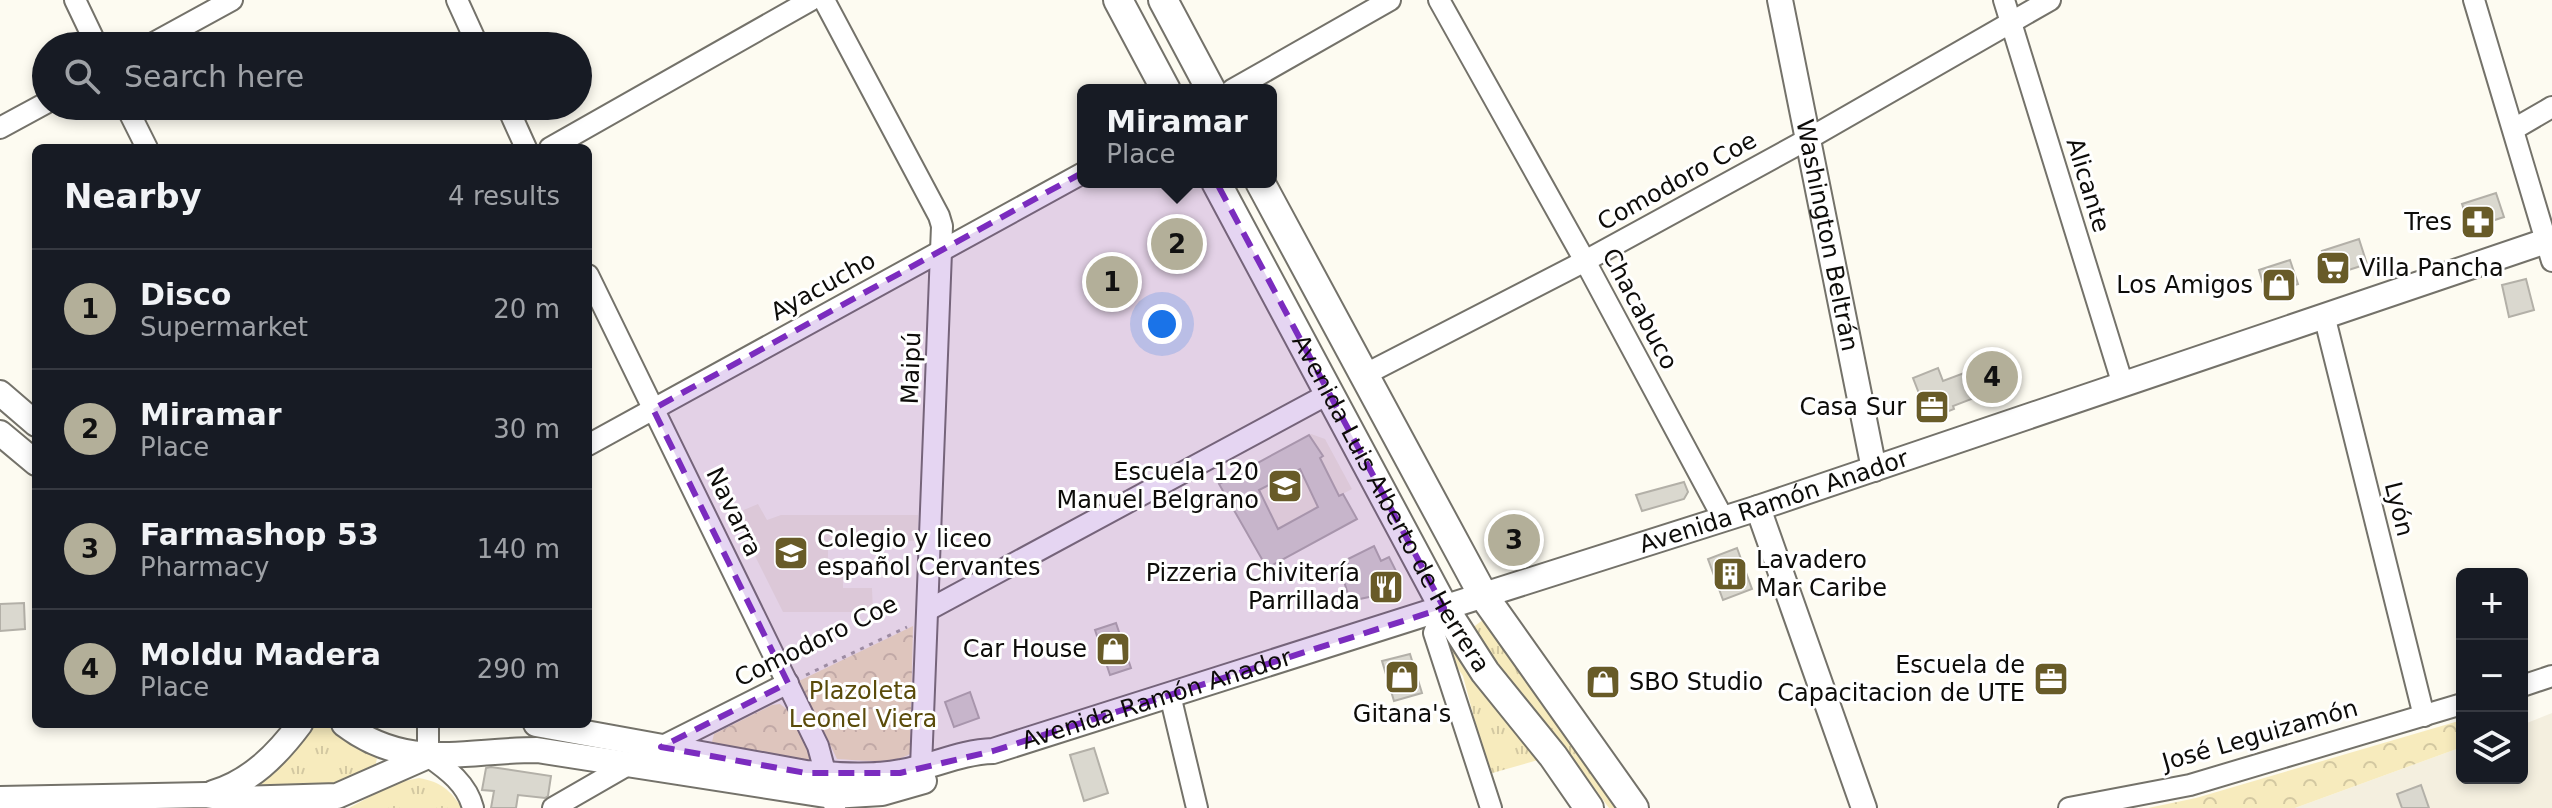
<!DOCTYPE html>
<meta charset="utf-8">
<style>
:root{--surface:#171b24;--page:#242831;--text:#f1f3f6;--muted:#9ea1a6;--line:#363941;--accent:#b3af99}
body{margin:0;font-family:"DejaVu Sans",sans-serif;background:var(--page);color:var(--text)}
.controls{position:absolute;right:24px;bottom:24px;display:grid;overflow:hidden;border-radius:12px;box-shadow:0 4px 12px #0003}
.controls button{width:72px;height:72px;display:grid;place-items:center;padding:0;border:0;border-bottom:2px solid var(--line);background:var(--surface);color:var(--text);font:40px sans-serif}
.you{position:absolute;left:1162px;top:324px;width:28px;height:28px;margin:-20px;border:6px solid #fff;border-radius:50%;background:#1a73e8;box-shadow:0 0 0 12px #1a73e833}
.badge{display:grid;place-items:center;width:52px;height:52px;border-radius:50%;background:var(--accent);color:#111;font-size:26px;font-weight:700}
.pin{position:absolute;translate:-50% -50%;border:4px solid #fff;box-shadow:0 2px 8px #0006}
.popup{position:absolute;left:1077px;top:84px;width:200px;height:104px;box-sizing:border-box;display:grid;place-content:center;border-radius:12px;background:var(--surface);filter:drop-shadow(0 2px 6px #0005);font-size:26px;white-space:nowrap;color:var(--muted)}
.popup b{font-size:30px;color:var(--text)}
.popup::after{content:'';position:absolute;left:50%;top:100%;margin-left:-16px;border:16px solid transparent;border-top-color:var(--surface)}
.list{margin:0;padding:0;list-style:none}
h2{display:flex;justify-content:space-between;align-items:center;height:104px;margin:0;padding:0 32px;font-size:34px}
h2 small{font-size:26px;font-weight:400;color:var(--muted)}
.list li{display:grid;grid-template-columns:52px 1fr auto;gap:24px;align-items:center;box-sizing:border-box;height:120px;padding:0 32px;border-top:2px solid var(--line)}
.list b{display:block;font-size:30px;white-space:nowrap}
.list p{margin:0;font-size:26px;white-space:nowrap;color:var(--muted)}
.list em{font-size:26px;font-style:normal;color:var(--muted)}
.icon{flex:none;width:44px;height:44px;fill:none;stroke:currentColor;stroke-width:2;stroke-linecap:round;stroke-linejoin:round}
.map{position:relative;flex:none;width:2552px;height:808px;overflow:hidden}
.search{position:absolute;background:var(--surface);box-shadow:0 4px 12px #0003;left:32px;top:32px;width:560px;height:88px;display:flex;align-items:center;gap:20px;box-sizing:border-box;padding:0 28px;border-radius:44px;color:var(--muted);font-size:30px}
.panel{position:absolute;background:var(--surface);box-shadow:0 4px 12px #0003;left:32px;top:144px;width:560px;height:584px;border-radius:12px}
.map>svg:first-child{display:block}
.built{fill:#f4efdf}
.grass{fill:url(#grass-tufts)}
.park{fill:url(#park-crowns)}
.building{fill:#dad8cf;stroke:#b3b0a8;stroke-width:2;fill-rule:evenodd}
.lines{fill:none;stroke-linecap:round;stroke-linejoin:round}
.minor-casing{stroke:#74726a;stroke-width:24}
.tertiary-casing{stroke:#74726a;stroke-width:28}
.secondary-casing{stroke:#74726a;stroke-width:32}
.path{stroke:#a6a49d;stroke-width:3;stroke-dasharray:4 6;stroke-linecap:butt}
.minor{stroke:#fff;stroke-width:20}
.tertiary{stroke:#fff;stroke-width:24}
.secondary{stroke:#fff;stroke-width:28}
.marked{fill:#7b2cbf;fill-opacity:0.2;stroke:#7b2cbf;stroke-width:6;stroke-dasharray:16 10;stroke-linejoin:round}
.labels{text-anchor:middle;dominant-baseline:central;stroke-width:6;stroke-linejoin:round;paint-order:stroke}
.street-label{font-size:24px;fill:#0d0c09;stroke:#fff}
.poi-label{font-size:24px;fill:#0d0c09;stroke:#fff;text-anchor:end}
.park-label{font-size:24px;fill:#5a4b0a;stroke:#fff}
</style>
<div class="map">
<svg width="2552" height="808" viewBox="0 0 2552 808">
<defs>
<pattern id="grass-tufts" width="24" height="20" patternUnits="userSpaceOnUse" patternTransform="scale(2)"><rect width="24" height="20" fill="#f7ebbd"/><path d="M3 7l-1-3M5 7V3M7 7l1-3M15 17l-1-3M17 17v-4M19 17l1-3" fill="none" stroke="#d3c8a1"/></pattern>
<pattern id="park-crowns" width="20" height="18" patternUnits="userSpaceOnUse" patternTransform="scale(2)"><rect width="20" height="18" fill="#f7ebbd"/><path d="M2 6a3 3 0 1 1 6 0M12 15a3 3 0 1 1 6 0" fill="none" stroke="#d3c8a1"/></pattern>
</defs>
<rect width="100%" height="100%" fill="#fdfbf1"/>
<g class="built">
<polygon points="1311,434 1325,439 1352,489 1252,543 1219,484"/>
<polygon points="758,504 767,520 781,515 918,515 918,541 828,540 828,564 843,565 843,588 872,588 873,612 783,612 734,514"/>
<polygon points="2552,713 2552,808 2295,808 2462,747 2462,778 2522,778 2522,725"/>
</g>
<g class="grass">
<polygon points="1484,619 1623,808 1609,808 1551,729 1523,705 1467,632"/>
<polygon points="1449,638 1538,760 1489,774 1463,676 1453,661 1446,641"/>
<path d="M315,724h10l17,14 31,16 4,4 -2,10c-42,23 -72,19 -117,20l1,-6 27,-25z"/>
<path d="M419,778c22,4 31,12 43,30h-113l46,-25z"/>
</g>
<g class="park">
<path d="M913,626l-3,128c-20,11 -51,6 -73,5l-38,-78z"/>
<polygon points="780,704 789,711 812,756 811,760 800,760 722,746 712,742 714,734 772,705"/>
<polygon points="2462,720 2462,747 2295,808 2148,808 2196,798"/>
</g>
<g class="building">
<polygon points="2496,193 2504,217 2470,228 2462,204"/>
<polygon points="1192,227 1200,242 1162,262 1154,246"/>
<polygon points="2359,239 2367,264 2330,276 2322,251"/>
<polygon points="2290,260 2298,284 2266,294 2259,270"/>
<polygon points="2526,279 2534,310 2509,317 2502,285"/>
<polygon points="2004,358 2013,383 1953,406 1954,409 1929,419 1913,378 1938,368 1943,381"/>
<path d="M1309,435l14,21 -3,2 19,38 4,-2 14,25 -90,49 -48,-84zM1300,469l18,38 -40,22 -19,-39z"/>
<polygon points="1684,482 1688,492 1684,499 1642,511 1636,495"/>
<polygon points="1374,546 1381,561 1389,557 1400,579 1388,593 1350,601 1343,578 1354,575 1346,560"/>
<polygon points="1737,548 1752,589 1723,600 1708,559"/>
<polygon points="24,603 25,629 0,631 0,604"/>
<polygon points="1116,623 1131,668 1110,675 1095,630"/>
<polygon points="1410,654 1422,693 1394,701 1382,661"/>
<polygon points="970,692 979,718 954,727 945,702"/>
<polygon points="1094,748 1108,793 1084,801 1070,755"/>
<polygon points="491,767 551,776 548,796 545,798 518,795 516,808 491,808 494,791 482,790 486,768"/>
<polygon points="2421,785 2429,808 2402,808 2397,794"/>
</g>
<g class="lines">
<g class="minor-casing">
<g id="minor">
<polyline points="75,0 97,46"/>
<polyline points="457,0 478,46"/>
<polyline points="824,0 939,216 942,226 921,767"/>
<polyline points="1439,0 1585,261 1723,518"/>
<polyline points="2004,0 2123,385"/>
<polyline points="2474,0 2552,261"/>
<polyline points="148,46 232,0"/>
<polyline points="1232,90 1390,0"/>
<polyline points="126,106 147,148"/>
<polyline points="507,106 526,148"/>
<polyline points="0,128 46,103"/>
<polyline points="2514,129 2552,107"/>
<polyline points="550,148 811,0"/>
<polyline points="588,275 818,746 835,808"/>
<polyline points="2324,315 2424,716"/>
<polyline points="1364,375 1585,261 1808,139 2050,0"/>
<polyline points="588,445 1083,173"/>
<polyline points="1444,608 1434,633 1491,808"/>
<polyline points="928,610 1330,393"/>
<polyline points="2522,686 2552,676"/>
<polyline points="1170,695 1197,808"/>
<path d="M428,724v32c20,14 39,28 45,52"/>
<polyline points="661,747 788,683"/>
<polyline points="553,808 631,763"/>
<polyline points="2069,808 2190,785 2462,704"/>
</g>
</g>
<g class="tertiary-casing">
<g id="tertiary">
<path id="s1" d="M1780,0l94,469"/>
<polyline points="0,393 36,424"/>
<polyline points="0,433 36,463"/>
<polyline points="1758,508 1864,808"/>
<path d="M344,724c63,48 121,26 193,26l295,46 50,-3 42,-12"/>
<path id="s2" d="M536,724l270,49c31,2 64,5 95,-1 31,-5 59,-20 92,-21l765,-243 794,-269"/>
<path d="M213,793c37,-11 64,-38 87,-69"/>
<polyline points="0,799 206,795 234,799 337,796 428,756"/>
</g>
</g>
<g class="secondary-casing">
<g id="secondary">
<polyline points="1118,0 1166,90"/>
<polyline points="1163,0 1211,90"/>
<path id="s3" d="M1216,182l228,426 41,64 68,84 36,52"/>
<polyline points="1260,182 1483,595 1634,808"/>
</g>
</g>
<polyline class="path" points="806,675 907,627"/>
<use href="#minor" class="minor"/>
<use href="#tertiary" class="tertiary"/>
<use href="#secondary" class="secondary"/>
</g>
<path class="marked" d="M1182,118l262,490 -451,143 -93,22h-94l-145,-26 127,-64 -135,-274z"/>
<defs>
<g id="pharmacy-square" transform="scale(1.8)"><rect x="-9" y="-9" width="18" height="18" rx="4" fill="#685b28" stroke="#fff"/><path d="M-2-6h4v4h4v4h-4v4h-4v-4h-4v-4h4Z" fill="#fff"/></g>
<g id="supermarket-square" transform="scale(1.8)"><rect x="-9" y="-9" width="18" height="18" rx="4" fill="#685b28" stroke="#fff"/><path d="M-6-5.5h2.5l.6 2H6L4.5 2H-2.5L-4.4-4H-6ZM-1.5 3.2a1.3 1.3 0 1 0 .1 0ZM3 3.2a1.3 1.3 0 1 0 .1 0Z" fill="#fff"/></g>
<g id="shop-square" transform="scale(1.8)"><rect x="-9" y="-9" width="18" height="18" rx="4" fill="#685b28" stroke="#fff"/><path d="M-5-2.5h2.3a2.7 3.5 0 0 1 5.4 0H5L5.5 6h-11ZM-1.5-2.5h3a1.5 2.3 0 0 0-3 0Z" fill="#fff"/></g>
<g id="office-square" transform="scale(1.8)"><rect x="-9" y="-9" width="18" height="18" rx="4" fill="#685b28" stroke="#fff"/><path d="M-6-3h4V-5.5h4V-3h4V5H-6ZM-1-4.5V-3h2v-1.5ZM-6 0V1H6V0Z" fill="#fff"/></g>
<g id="school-square" transform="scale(1.8)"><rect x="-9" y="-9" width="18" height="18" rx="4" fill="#685b28" stroke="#fff"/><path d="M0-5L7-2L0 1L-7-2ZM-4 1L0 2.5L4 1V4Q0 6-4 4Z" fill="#fff"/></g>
<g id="building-square" transform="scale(1.8)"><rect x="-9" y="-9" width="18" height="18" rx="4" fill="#685b28" stroke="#fff"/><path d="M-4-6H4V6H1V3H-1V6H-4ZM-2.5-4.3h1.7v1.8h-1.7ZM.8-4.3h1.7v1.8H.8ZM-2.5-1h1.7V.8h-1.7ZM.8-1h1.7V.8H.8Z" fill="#fff"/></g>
<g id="restaurant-square" transform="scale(1.8)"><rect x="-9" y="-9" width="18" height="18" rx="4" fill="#685b28" stroke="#fff"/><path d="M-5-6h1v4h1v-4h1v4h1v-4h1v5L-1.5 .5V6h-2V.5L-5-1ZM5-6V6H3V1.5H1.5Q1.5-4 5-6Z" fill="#fff"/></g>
</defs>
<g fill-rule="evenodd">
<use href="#pharmacy-square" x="2478" y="222"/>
<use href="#supermarket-square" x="2333" y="268"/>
<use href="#shop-square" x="2279" y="285"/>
<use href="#office-square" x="1932" y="407"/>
<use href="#school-square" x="1285" y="486"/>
<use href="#school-square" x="791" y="553"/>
<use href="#building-square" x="1730" y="574"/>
<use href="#restaurant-square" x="1386" y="587"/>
<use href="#shop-square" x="1113" y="649"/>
<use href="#shop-square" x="1402" y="677"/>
<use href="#office-square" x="2051" y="679"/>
<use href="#shop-square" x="1603" y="682"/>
</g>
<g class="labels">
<g class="street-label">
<text transform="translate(1677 181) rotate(-29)">Comodoro Coe</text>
<text transform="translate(2088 185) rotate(73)">Alicante</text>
<text stroke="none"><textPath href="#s1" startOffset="240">Washington Beltrán</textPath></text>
<text transform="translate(823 286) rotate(-29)">Ayacucho</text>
<text transform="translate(1640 309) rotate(62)">Chacabuco</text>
<text transform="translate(911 368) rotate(-88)">Maipú</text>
<text stroke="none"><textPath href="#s2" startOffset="1284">Avenida Ramón Anador</textPath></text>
<text stroke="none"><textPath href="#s3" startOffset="366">Avenida Luis Alberto de Herrera</textPath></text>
<text transform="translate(2399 509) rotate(76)">Lyón</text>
<text transform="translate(734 512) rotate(64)">Navarra</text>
<text transform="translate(816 641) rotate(-26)">Comodoro Coe</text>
<text stroke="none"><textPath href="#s2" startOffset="636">Avenida Ramón Anador</textPath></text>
<text transform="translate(2260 735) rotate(-16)">José Leguizamón</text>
</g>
<g class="poi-label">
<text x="2452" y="222">Tres</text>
<text x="2359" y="268" text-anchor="start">Villa Pancha</text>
<text x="2253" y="285">Los Amigos</text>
<text x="1906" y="407">Casa Sur</text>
<text x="1259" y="472">Escuela 120<tspan x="1259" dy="28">Manuel Belgrano</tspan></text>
<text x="817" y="539" text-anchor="start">Colegio y liceo<tspan x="817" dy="28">español Cervantes</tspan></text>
<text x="1756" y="560" text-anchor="start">Lavadero<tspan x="1756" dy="28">Mar Caribe</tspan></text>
<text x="1360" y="573">Pizzeria Chivitería<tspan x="1360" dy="28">Parrillada</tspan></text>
<text x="1087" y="649">Car House</text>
<text x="2025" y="665">Escuela de<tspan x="2025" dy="28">Capacitacion de UTE</tspan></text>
<text x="1629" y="682" text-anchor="start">SBO Studio</text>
<text x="1402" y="714" text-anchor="middle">Gitana's</text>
</g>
<g class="park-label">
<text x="863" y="691">Plazoleta<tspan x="863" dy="28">Leonel Viera</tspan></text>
</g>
</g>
</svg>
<div class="controls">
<button>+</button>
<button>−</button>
<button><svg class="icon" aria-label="layers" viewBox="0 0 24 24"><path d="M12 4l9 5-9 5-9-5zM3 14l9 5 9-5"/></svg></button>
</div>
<div class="you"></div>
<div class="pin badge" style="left:1112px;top:282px">1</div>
<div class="pin badge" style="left:1177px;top:244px">2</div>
<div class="popup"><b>Miramar</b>Place</div>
<div class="pin badge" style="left:1514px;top:540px">3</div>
<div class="pin badge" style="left:1992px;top:377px">4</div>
<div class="search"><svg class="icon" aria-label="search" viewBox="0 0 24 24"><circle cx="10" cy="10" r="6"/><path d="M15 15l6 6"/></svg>Search here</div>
<section class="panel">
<h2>Nearby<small>4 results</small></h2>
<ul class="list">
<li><span class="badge">1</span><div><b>Disco</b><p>Supermarket</p></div><em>20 m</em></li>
<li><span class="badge">2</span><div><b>Miramar</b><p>Place</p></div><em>30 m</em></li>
<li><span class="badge">3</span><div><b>Farmashop 53</b><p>Pharmacy</p></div><em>140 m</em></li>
<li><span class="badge">4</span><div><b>Moldu Madera</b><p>Place</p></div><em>290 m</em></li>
</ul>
</section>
</div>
